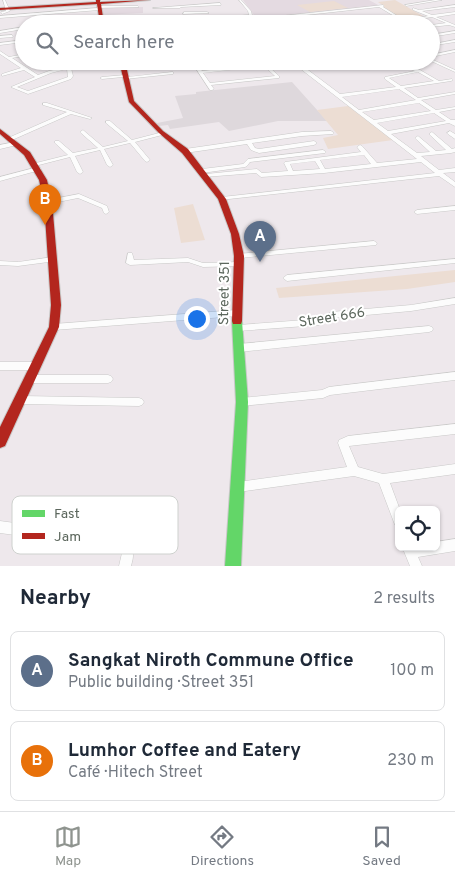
<!DOCTYPE html>
<meta charset="utf-8">
<style>
:root{--surface:#fff;--page:#f2f2f3;--text:#1f2937;--muted:#747a83;--line:#e0e1e3;--accent:#8f948f}
body{margin:0;font-family:Overpass,sans-serif;background:var(--page);color:var(--text)}
.controls{position:absolute;right:15px;bottom:15px;display:grid;overflow:hidden;border-radius:8px;box-shadow:0 1px 4px #0004}
.controls button{width:45px;height:45px;display:grid;place-items:center;padding:0;border:0;border-bottom:1px solid var(--line);background:var(--surface);color:var(--text);font:25px sans-serif}
.you{position:absolute;left:196px;top:318px;width:18px;height:18px;margin:-12px;border:4px solid #fff;border-radius:50%;background:#1a73e8;box-shadow:0 0 0 8px #1a73e833}
.badge{display:grid;place-items:center;width:32px;height:32px;border-radius:50%;background:var(--accent);color:#fff;font-size:16px;font-weight:700}
.pin{position:absolute;translate:-50% -41px;filter:drop-shadow(0 1px 2px #0008)}
.pin::after{content:'';position:absolute;top:26px;width:18px;height:15px;background:inherit;clip-path:polygon(0 0,100% 0,50% 100%)}
.list{margin:0;padding:0;list-style:none}
h2{display:flex;justify-content:space-between;align-items:center;height:65px;margin:0;padding:0 20px;font-size:21px}
h2 small{font-size:16px;font-weight:400;color:var(--muted)}
.list li{display:grid;grid-template-columns:32px 1fr auto;gap:15px;align-items:center;box-sizing:border-box;height:80px;margin:0 10px 10px;padding:0 10px;border:1px solid var(--line);border-radius:8px}
.list b{display:block;font-size:19px;white-space:nowrap}
.list p{margin:0;font-size:16px;white-space:nowrap;color:var(--muted)}
.list em{font-size:16px;font-style:normal;color:var(--muted)}
.icon{flex:none;width:28px;height:28px;fill:none;stroke:currentColor;stroke-width:2;stroke-linecap:round;stroke-linejoin:round}
.map{position:relative;flex:none;width:455px;height:566px;overflow:hidden}
.search{position:absolute;background:var(--surface);box-shadow:0 1px 4px #0004;left:15px;right:15px;top:15px;height:55px;display:flex;align-items:center;gap:12px;box-sizing:border-box;padding:0 18px;border-radius:28px;color:var(--muted);font-size:19px}
.sheet{height:245px;background:var(--surface)}
nav{display:flex;justify-content:space-around;align-items:center;box-sizing:border-box;height:70px;border-top:1px solid var(--line);background:var(--surface);font-size:14px;color:var(--muted)}
nav a{display:grid;justify-items:center;gap:2px}
nav .on{color:var(--accent)}
.map>svg:first-child{display:block}
.industrial{fill:#ded8dc}
.education{fill:#e4dae1}
.green{fill:#ecddd3}
.lines{fill:none;stroke-linecap:round;stroke-linejoin:round}
.street-casing{stroke:#c9c9c8;stroke-width:1}
.fast-casing{stroke:#c8c8c7;stroke-width:2}
.jam-casing{stroke:#c8c8c7;stroke-width:2}
.street{fill:#fcfcfc;fill-rule:evenodd}
.fast{fill:#63d668;fill-rule:evenodd}
.jam{fill:#b3261e;fill-rule:evenodd}
.labels{text-anchor:middle;dominant-baseline:central;stroke-width:4;stroke-linejoin:round;paint-order:stroke}
.street-label{font-size:14px;fill:#5c675d;stroke:#fff}
.key{fill:#fff;stroke:#ced1ce;stroke-width:1}
.key-label{font-size:14px;fill:#5c675d}
</style>
<div class="map">
<svg width="455" height="566" viewBox="0 0 455 566">
<rect width="100%" height="100%" fill="#eee8ec"/>
<polygon class="industrial" points="292,82 327,121 278,121 229,131 219,122 170,129 168,125 159,126 157,123 183,118 175,96 196,94 196,92"/>
<g class="education">
<polygon points="243,0 369,0 380,6 256,18"/>
<polygon points="143,7 143,13 101,15 103,12 100,11 100,8"/>
</g>
<g class="green">
<polygon points="395,0 423,16 402,19 381,7 384,6 378,2"/>
<polygon points="334,1 348,8 310,12 297,5"/>
<polygon points="348,106 393,140 328,149 323,138 338,135 317,110"/>
<polygon points="193,204 205,240 181,243 174,208"/>
<polygon points="455,270 455,282 407,289 279,298 276,288"/>
</g>
<g class="lines">
<g class="street-casing">
<g id="street">
<polygon points="3,0 5,0 10,11 2,14 1,12 6,11"/>
<polygon points="239,0 241,0 251,11 253,19 383,5 384,6 383,7 404,20 375,24 363,24 378,21 372,18 360,20 358,19 372,16 382,21 399,19 379,7 251,21 249,20 249,17 146,24 126,24 249,15 248,11"/>
<polygon points="435,0 442,0 406,6 405,5"/>
<polygon points="220,3 221,5 181,7 180,8 153,8"/>
<polygon points="455,5 455,7 422,11 432,15 455,12 455,14 436,17 455,25 455,27 449,25 431,27 431,25 446,23 432,17 408,21 406,20 428,16 413,10 413,8 419,10"/>
<polygon points="98,6 138,6 139,7 97,8"/>
<polygon points="98,8 99,10 0,18 0,16"/>
<polygon points="184,12 207,12 209,13 183,14"/>
<polygon points="57,17 61,24 58,24 55,18"/>
<polygon points="101,19 102,21 75,24 63,24"/>
<polygon points="24,27 24,29 0,33 0,31"/>
<polygon points="455,31 455,33 431,37 431,35"/>
<polygon points="12,35 13,37 0,38 0,36"/>
<polygon points="24,40 24,42 0,45 0,43"/>
<polygon points="455,40 455,42 436,45 434,44"/>
<polygon points="455,50 455,52 431,57 431,55"/>
<path d="M0,51l9,6 15,-3v2l-12,2 26,17 11,-4 18,-4 -8,-6h5l6,5 22,-5h8l-29,7 2,8 -2,3 -43,15 -17,-7 24,-10 -11,-7 -22,6v-2l19,-6 -21,-14zM67,69l1,8 -40,14 -11,-4 34,-14z"/>
<polygon points="431,59 455,70 455,72 431,61"/>
<path d="M191,61h4l7,10 59,-7 -3,-3h5l2,3 31,-3 44,33 56,-7 -11,-8v-2l30,-6 -18,-7 1,-2 22,8 19,11 13,-2 1,1 -2,1 -47,7 14,10 37,-6v2l-34,6 15,10 19,-3v2l-16,3 12,8h4v6l-6,-3 -58,11 26,19 13,-1 -14,-13 -1,-1 3,-2 18,15 10,-1 -16,-15v-2l2,-1 20,17 3,-1v4l-4,1 -30,3 18,14 16,-2v4l-12,1 12,9v5l-16,-11 -219,24 -1,-1 3,-2 213,-24 -14,-11 -97,11 -63,4 -5,-4 -52,4 -1,-1 3,-2 51,-5 5,4 26,-2 -4,-8 1,-1 76,-10 -4,-5 3,-2 2,1 15,17 40,-4 -124,-96 -25,3 11,10v2l-68,7 3,4 -2,1h-2zM264,66l11,10 -65,7 -7,-10zM418,72l16,9 -33,5 -12,-8zM399,89l17,11 -57,10 -17,-13zM419,103l12,8 -57,9 -12,-8zM434,113l12,8 -58,10 -11,-8zM364,155l7,9 -46,5 -5,-9zM315,161l5,8 -27,2 -3,-7z"/>
<polygon points="172,72 173,72 173,74 125,79 123,77 102,79 100,78 102,77 125,75 127,77"/>
<polygon points="43,103 47,103 92,118 90,119 71,114 12,140 8,140 8,138 67,112 43,105"/>
<polygon points="106,121 110,121 132,140 163,132 166,134 135,142 150,160 147,162 145,161 130,143 104,149 113,165 110,167 107,165 100,150 75,156 83,172 80,174 77,172 70,157 35,166 32,164 68,155 55,143 55,141 59,141 73,153 98,148 81,133 80,132 83,130 103,147 128,141 106,123"/>
<polygon points="331,131 334,133 333,134 302,136 252,143 255,148 259,149 314,141 317,143 314,145 259,153 251,150 247,144 185,153 182,151 185,149 302,132"/>
<polygon points="450,131 455,134 455,139 448,134 447,133"/>
<polygon points="15,142 18,144 17,145 0,149 0,145"/>
<polygon points="323,150 326,152 325,153 250,162 247,166 245,167 202,173 199,171 202,169 243,164 248,159"/>
<polygon points="38,167 41,169 40,170 0,181 0,177"/>
<polygon points="79,194 107,206 109,212 106,214 104,213 102,208 78,198 48,204 45,202 48,200"/>
<polygon points="455,206 455,210 417,214 414,212 417,210"/>
<polygon points="374,241 377,243 376,245 239,258 235,256 239,254"/>
<polygon points="128,253 132,253 134,260 188,258 203,263 239,262 243,264 239,266 203,267 188,262 130,265 126,263"/>
<polygon points="53,257 57,259 56,261 18,266 0,265 0,261 18,262"/>
<polygon points="455,259 455,263 287,281 283,278 287,275"/>
<polygon points="455,298 455,304 411,311 333,318 319,325 238,331 235,330 234,328 235,326 238,325 318,319 331,312 411,305"/>
<polygon points="237,310 240,311 241,313 240,315 237,316 54,330 51,329 50,327 51,325 54,324"/>
<polygon points="429,326 432,327 433,329 432,331 429,332 239,352 236,350 235,348 236,346 239,344"/>
<polygon points="0,362 36,362 39,363 40,366 39,369 36,370 0,370"/>
<polygon points="455,372 455,380 330,395 323,398 242,406 239,405 237,402 239,399 242,398 322,390 329,387"/>
<polygon points="30,375 108,375 111,376 113,379 111,382 108,383 30,383 27,382 25,379 27,376"/>
<polygon points="21,396 139,398 142,399 144,402 142,405 139,406 21,404 18,403 16,400 18,397"/>
<polygon points="455,424 455,434 349,446 358,467 383,474 455,464 455,474 390,483 400,510 399,510 399,527 395,525 379,483 354,476 238,492 234,491 233,487 234,483 238,482 347,467 338,443 339,440 348,436"/>
<path d="M0,521l119,16 10,5c5,11 5,13 2,24h-12l3,-13 -1,-3 -3,-1 -118,-16z"/>
<polygon points="455,539 455,551 418,557 422,566 410,566 403,549 404,547 436,547 436,542"/>
</g>
</g>
<g class="fast-casing">
<polygon id="fast" points="237,317 241,318 242,321 248,402 241,566 225,566 236,402 232,321 233,318"/>
</g>
<g class="jam-casing">
<g id="jam">
<polygon points="96,0 100,0 100,2 150,0 101,4 104,24 100,24 97,4 0,10 0,8 96,2"/>
<polygon points="119,61 125,61 134,101 163,131 188,149 226,199 239,234 244,256 242,321 241,324 233,324 232,321 234,256 231,234 218,199 182,153 159,133 129,102"/>
<polygon points="0,129 30,152 47,180 52,202 61,305 59,327 5,446 0,448 0,427 49,327 51,305 44,202 39,180 24,155 0,134"/>
</g>
</g>
<use href="#street" class="street"/>
<use href="#fast" class="fast"/>
<use href="#jam" class="jam"/>
</g>
<g class="labels">
<g class="street-label">
<text transform="translate(225 293) rotate(-89)">Street 351</text>
<text transform="translate(332 318) rotate(-9)">Street 666</text>
</g>
</g>
<rect x="12" y="496" width="166" height="58" rx="8" class="key"/>
<rect x="22" y="510" width="23" height="7" fill="#63d668"/>
<rect x="22" y="533" width="23" height="6" fill="#b3261e"/>
<g class="key-label">
<text x="54" y="518">Fast</text>
<text x="54" y="541">Jam</text>
</g>
</svg>
<div class="controls">
<button><svg class="icon" aria-label="locate" viewBox="0 0 24 24"><circle cx="12" cy="12" r="6"/><path d="M12 2v4M12 18v4M2 12h4M18 12h4"/></svg></button>
</div>
<div class="you"></div>
<div class="pin badge" style="left:260px;top:262px;background:#5c6f8a">A</div>
<div class="pin badge" style="left:45px;top:225px;background:#e8710a">B</div>
<div class="search"><svg class="icon" aria-label="search" viewBox="0 0 24 24"><circle cx="10" cy="10" r="6"/><path d="M15 15l6 6"/></svg>Search here</div>
</div>
<section class="sheet">
<h2>Nearby<small>2 results</small></h2>
<ul class="list">
<li><span class="badge" style="background:#5c6f8a">A</span><div><b>Sangkat Niroth Commune Office</b><p>Public building · Street 351</p></div><em>100 m</em></li>
<li><span class="badge" style="background:#e8710a">B</span><div><b>Lumhor Coffee and Eatery</b><p>Café · Hitech Street</p></div><em>230 m</em></li>
</ul>
</section>
<nav>
<a class="on"><svg class="icon" aria-label="map" viewBox="0 0 24 24"><path d="M3 6l6-2 6 2 6-2v14l-6 2-6-2-6 2zM9 4v14M15 6v14"/></svg>Map</a>
<a><svg class="icon" aria-label="directions" viewBox="0 0 24 24"><path d="M12 3l9 9-9 9-9-9zM9 14v-3h6M13 9l2 2-2 2"/></svg>Directions</a>
<a><svg class="icon" aria-label="saved" viewBox="0 0 24 24"><path d="M7 4h10v16l-5-4-5 4z"/></svg>Saved</a>
</nav>
